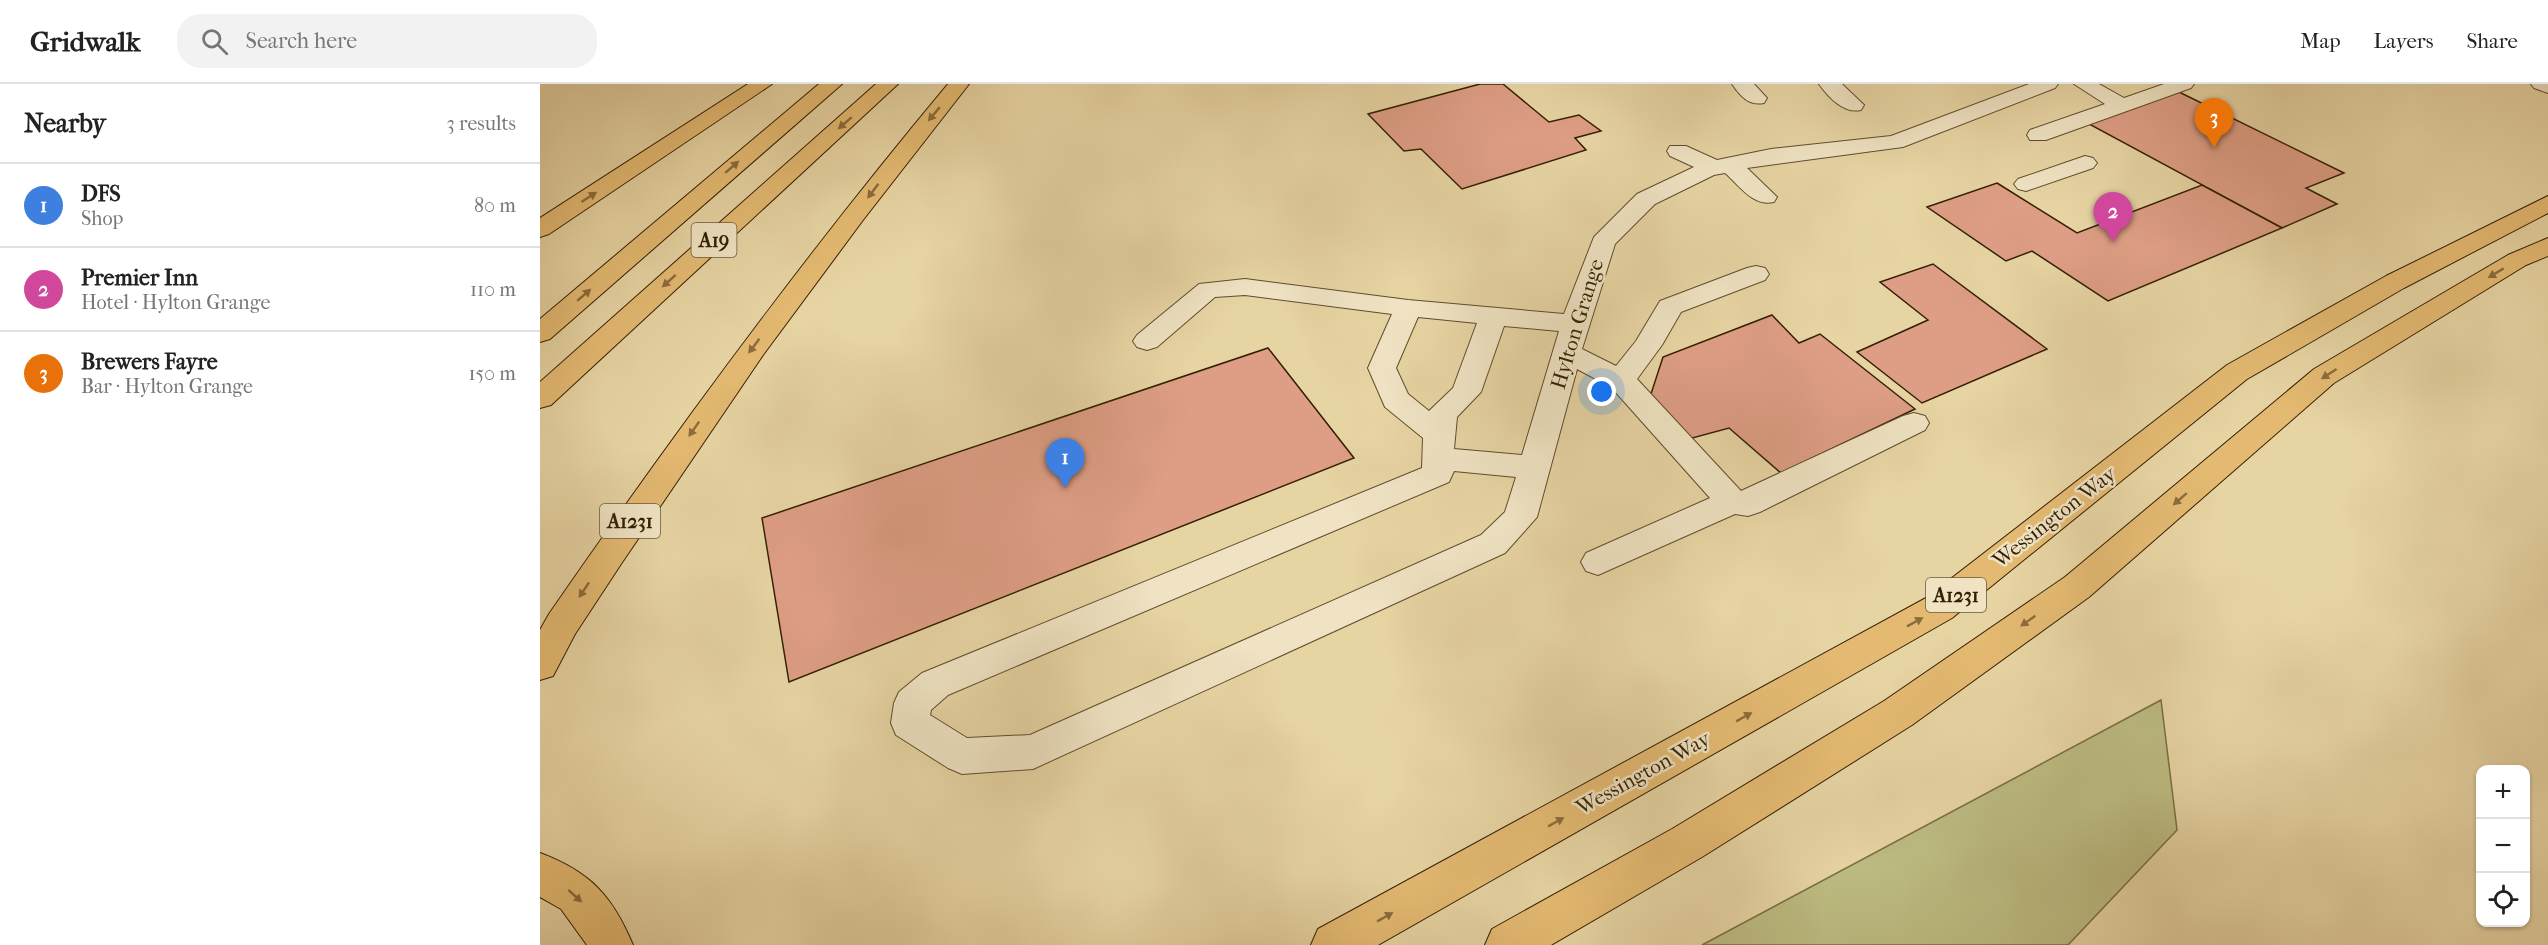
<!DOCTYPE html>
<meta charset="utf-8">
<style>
:root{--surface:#fff;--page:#f2f2f2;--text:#222;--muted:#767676;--line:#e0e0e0;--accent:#111827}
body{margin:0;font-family:"IM FELL French Canon",serif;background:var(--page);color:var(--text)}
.controls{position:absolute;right:18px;bottom:18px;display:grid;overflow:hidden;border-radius:12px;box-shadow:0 2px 4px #0004}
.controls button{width:54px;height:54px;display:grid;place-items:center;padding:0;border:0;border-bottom:2px solid var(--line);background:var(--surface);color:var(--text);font:30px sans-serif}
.you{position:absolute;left:1062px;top:308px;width:21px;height:21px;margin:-15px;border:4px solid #fff;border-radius:50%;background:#1a73e8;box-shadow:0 0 0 9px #1a73e833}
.badge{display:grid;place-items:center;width:39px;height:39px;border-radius:50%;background:var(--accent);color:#fff;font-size:20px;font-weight:700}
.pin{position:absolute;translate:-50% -50px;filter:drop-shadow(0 2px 3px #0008)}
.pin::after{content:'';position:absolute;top:32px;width:21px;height:18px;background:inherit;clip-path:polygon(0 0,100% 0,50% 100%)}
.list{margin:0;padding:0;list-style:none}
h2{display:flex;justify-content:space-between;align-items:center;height:78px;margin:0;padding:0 24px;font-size:26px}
h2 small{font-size:20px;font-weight:400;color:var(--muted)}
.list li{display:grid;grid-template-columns:39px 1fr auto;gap:18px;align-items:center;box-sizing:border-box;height:84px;padding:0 24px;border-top:2px solid var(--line)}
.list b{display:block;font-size:22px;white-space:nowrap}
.list p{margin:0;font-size:20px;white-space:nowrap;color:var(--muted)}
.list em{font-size:20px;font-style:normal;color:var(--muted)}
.icon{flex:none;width:33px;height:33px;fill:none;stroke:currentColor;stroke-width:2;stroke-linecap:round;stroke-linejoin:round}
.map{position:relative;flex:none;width:2008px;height:861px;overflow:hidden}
header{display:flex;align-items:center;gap:36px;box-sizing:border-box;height:84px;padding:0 30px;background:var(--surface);border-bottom:2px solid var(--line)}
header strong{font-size:28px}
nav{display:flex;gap:33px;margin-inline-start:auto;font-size:21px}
.search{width:420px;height:54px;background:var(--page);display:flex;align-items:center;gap:15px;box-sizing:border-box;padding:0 21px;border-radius:24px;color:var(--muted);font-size:22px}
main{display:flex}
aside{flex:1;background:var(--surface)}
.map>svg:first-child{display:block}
.green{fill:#bcbb81;stroke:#786d42;stroke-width:1.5}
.building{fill:#de9e85;stroke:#331f04;stroke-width:1.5}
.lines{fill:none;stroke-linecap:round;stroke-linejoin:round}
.minor-casing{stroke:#604c2c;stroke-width:2}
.highway-casing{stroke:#331f04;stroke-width:2}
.minor{fill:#efe3c3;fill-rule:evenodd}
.highway{fill:#e4ba72;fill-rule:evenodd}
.oneway{fill:#8c6c3b}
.labels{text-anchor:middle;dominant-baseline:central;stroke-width:5;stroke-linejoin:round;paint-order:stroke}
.shield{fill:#efe3c3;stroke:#6b5a3d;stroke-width:1.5}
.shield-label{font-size:20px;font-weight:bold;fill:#331f04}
.street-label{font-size:21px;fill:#331f04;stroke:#efe3c3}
</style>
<header>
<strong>Gridwalk</strong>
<div class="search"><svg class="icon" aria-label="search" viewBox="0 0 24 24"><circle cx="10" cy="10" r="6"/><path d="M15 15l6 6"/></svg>Search here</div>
<nav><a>Map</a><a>Layers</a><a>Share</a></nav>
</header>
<main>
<aside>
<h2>Nearby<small>3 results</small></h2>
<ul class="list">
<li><span class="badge" style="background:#3f7fe0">1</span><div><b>DFS</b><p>Shop</p></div><em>80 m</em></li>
<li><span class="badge" style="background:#d1479c">2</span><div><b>Premier Inn</b><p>Hotel · Hylton Grange</p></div><em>110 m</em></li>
<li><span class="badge" style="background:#e8710a">3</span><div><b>Brewers Fayre</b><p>Bar · Hylton Grange</p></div><em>150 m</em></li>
</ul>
</aside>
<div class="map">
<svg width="2008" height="861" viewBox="0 0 2008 861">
<rect width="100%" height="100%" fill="#e7d4a3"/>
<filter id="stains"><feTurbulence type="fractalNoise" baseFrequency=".00333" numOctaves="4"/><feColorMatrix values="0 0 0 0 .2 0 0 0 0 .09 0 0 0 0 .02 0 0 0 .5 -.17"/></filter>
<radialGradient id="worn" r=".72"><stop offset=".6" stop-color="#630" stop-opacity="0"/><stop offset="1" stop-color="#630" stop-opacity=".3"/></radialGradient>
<polygon class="green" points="1621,616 1637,746 1528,861 1162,861"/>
<g class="building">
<polygon points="940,0 963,0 1009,38 1039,31 1061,47 1035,54 1046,66 922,105 881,65 864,67 828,30"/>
<polygon points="1639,8 1804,89 1766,104 1797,120 1742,144 1549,40"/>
<polygon points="1457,99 1537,149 1662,101 1742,144 1568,217 1492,167 1466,177 1387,123"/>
<polygon points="1393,180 1507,265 1382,319 1317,268 1388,236 1340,198"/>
<polygon points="1232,231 1259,259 1280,250 1375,325 1241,389 1189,344 1145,356 1109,316 1123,273"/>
<polygon points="728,264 814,374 249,598 222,434"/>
</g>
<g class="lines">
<g class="minor-casing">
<g id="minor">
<path d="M1192,0h22l13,14 -3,5c-15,3 -24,-7 -32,-19z"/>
<path d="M1279,0h23l22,21 -3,5c-17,4 -33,-13 -42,-26z"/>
<path d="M1489,0h29l-3,4 -152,59 -156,21 30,29 -3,5c-21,5 -35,-17 -49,-29l-11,2 -59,29 -40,40 -33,105 34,17 20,-25 24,-40 87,-33 9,-2 9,2 4,6 -4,6 -84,32 -19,33 -25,34 104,112 162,-75 11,-3 11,3 4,7 -4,7 -165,82 -12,4 -13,-2 -137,61 -12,-4 -5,-9 5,-9 124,-55 -99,-111 -34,-18 -40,148 -32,36 -472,216 -71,5 -14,-6 -52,-33 -5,-12 3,-20 5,-11 23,-19 500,-205 1,-30 -38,-31 -17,-39 24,-54 -147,-19 -30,2 -58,50 -10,3 -10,-3 -4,-6 4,-6 62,-51 46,-5 163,21 156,14 30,-77 43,-43 57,-27 -24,-11 -3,-5 3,-5h16l31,14 54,-11 120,-13zM878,233l59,6 -24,65 -24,23 -21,-17 -12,-26zM964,242l55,5 -37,124 -68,-6 3,-32 24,-25zM914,387l62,6 -11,35 -24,23 -451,200 -63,3 -37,-23 1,-5 17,-15 501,-213z"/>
<polygon points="1534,0 1559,0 1584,14 1624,0 1654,0 1651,4 1506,56 1490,56 1487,51 1490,46 1565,20"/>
<polygon points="1991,0 2008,0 2008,9 1994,4"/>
<polygon points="1545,72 1553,74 1557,79 1553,84 1486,107 1478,105 1474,100 1478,95"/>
</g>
</g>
<g class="highway-casing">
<g id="highway">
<polygon points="208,0 232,0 9,150 0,153 0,134"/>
<polygon points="279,0 302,0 10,255 0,258 0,235"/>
<polygon points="336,0 358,0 11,321 0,324 0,298"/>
<path d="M408,0h21l-106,136 -100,135 -142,209 -46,70 -22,42 -13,4v-50l9,-16c126,-182 257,-360 399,-530z"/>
<polygon points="2008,112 2008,129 1864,204 1707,295 1412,534 838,861 771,861 778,845 1386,514 1687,281 1846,192"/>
<polygon points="2008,154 2008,172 1986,181 1794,299 1549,513 1372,641 1162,773 1011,861 945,861 952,845 1132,745 1344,617 1525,493 1774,285 1968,171"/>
<path d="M0,769c50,19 72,42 93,92h-46l-26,-36 -21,-12z"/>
</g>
</g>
<use href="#minor" class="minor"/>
<use href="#highway" class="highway"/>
</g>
<defs><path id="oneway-solid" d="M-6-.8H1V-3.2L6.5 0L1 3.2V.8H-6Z" transform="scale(1.5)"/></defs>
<g class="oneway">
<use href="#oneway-solid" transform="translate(394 30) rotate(130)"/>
<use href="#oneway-solid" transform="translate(305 39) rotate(139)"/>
<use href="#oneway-solid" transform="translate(192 83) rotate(-41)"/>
<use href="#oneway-solid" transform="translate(333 107) rotate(127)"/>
<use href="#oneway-solid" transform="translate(49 113) rotate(-33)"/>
<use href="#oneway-solid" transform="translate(1956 189) rotate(149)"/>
<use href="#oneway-solid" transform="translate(129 197) rotate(138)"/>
<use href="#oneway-solid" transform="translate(44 211) rotate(-41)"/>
<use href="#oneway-solid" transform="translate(214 262) rotate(127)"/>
<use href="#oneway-solid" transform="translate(1789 290) rotate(147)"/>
<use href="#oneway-solid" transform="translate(154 345) rotate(125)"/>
<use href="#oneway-solid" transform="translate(1640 415) rotate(139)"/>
<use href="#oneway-solid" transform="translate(44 506) rotate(124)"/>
<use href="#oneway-solid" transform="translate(1488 537) rotate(145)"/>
<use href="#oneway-solid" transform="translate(1375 538) rotate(-29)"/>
<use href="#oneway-solid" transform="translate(1204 633) rotate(-29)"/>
<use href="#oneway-solid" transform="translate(1016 738) rotate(-29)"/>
<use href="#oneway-solid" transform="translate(35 812) rotate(42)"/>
<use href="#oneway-solid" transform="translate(845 833) rotate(-29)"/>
</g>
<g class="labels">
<g class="shield">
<rect x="151.5" y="139" width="45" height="34" rx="4.5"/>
<rect x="60" y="420" width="60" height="34" rx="4.5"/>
<rect x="1386" y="494" width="60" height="34" rx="4.5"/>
</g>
<g class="shield-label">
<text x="174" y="156">A19</text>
<text x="90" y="437">A1231</text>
<text x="1416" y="511">A1231</text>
</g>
<g class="street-label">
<text transform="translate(1037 240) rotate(-73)">Hylton Grange</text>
<text transform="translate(1514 433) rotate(-38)">Wessington Way</text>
<text transform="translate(1103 689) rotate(-29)">Wessington Way</text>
</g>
</g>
<rect width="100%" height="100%" filter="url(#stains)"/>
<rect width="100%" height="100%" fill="url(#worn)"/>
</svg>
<div class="controls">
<button>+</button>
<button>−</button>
<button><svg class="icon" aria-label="locate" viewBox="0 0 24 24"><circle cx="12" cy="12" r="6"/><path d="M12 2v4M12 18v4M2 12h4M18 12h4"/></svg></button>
</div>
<div class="you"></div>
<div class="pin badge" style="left:525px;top:404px;background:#3f7fe0">1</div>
<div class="pin badge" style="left:1573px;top:158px;background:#d1479c">2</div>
<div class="pin badge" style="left:1674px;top:64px;background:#e8710a">3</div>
</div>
</main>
